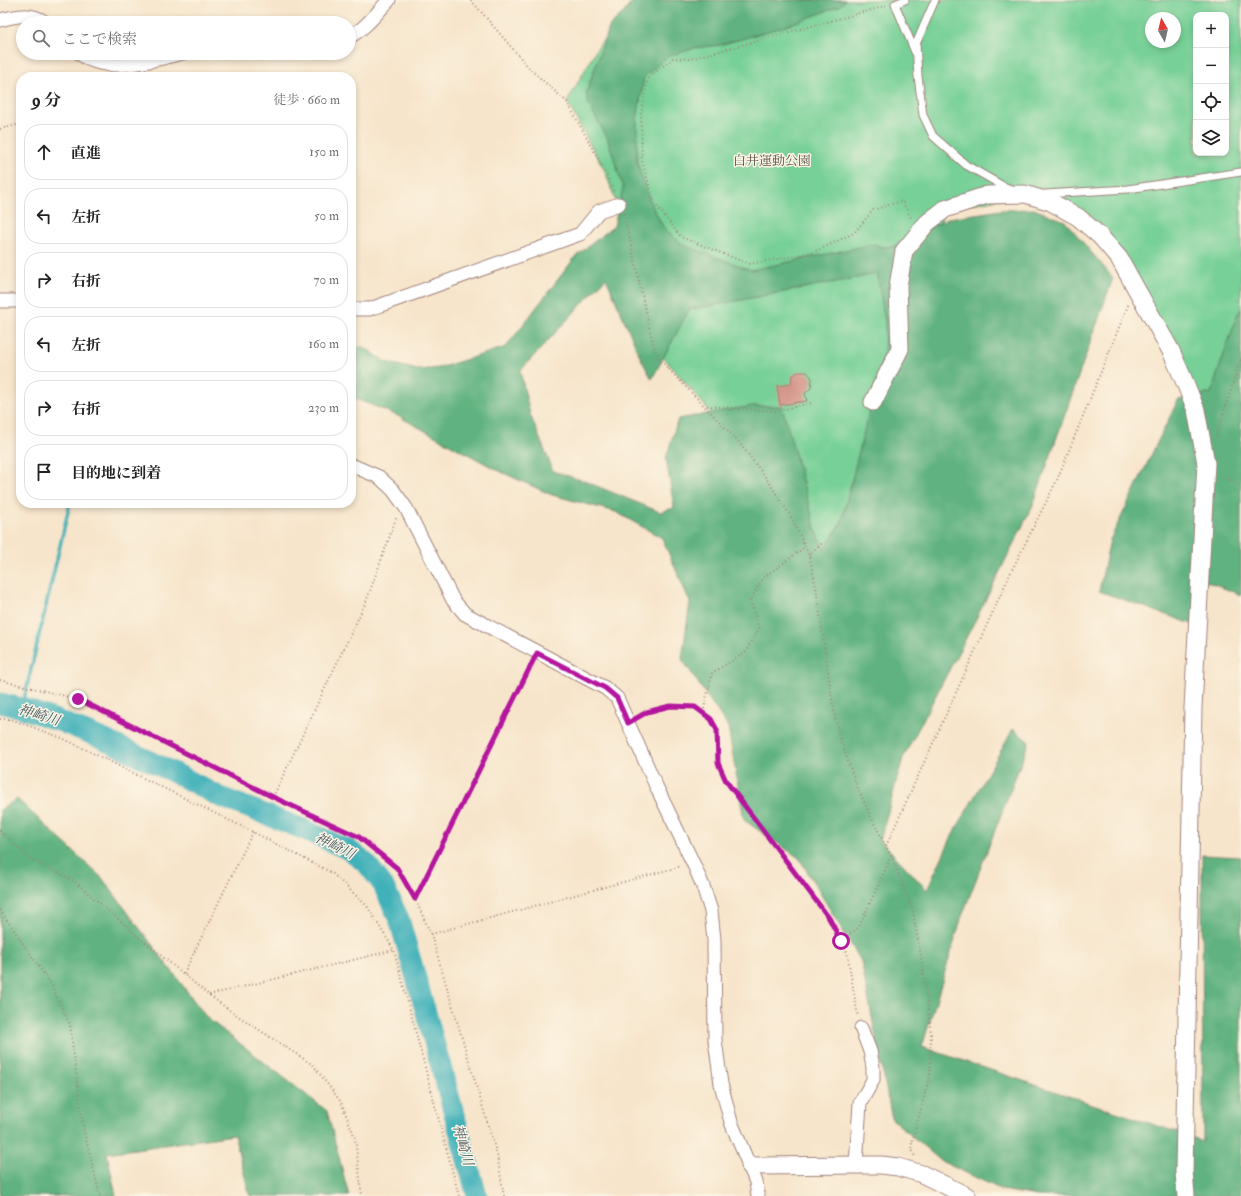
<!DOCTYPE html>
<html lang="ja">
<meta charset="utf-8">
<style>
:root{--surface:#fff;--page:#f6f6f6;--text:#222;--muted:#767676;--line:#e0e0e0}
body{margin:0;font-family:"IM FELL Double Pica","Noto Serif JP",serif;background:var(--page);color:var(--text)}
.controls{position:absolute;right:12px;top:12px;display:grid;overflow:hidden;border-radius:8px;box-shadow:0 2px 6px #0003}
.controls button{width:36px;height:36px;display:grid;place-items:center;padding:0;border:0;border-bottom:1px solid var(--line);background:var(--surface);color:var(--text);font:20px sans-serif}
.compass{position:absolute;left:1145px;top:12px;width:36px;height:36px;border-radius:50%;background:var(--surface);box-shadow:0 2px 6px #0003;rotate:352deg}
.stop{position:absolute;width:12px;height:12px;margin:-9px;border:3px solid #b5179e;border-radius:50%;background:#fff}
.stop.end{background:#b5179e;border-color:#fff;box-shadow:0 1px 4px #0008}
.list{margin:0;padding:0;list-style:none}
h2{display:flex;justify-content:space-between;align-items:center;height:52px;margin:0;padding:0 16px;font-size:17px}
h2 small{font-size:13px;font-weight:400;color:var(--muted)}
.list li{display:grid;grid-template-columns:26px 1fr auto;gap:12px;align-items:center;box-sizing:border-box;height:56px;margin:0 8px 8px;padding:0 8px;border:1px solid var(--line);border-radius:16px}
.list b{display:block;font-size:15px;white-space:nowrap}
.list em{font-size:13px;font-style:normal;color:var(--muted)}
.icon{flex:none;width:22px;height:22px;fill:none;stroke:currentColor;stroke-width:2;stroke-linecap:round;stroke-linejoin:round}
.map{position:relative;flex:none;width:1241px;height:1196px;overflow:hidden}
.search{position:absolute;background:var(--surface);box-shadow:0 2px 6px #0003;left:16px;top:16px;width:340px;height:44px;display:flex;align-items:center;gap:10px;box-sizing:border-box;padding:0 14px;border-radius:22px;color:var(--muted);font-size:15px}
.panel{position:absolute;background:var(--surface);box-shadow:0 2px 6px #0003;left:16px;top:72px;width:340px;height:436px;border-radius:16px}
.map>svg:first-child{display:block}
.green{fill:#77d097;stroke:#607861;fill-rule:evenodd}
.forest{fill:#61b280;stroke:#566856;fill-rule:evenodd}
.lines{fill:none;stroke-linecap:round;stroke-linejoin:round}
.stream{stroke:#41b1b9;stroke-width:3.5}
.river{stroke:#41b1b9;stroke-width:21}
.building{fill:#d39387}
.service-casing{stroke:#a0827b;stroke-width:9}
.minor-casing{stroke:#a0827b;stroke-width:15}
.tertiary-casing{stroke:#a0827b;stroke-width:19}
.path{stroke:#a0827b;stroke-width:2;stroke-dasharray:1 3;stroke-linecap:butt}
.service{stroke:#fff;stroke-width:7}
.minor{stroke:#fff;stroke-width:13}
.tertiary{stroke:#fff;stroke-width:17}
.route{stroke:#b5179e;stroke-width:5}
.labels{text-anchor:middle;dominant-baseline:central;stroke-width:3;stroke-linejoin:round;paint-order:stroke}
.park-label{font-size:13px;fill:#58544b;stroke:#fcf5e5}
.water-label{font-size:14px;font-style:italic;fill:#465964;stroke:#fcf5e5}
</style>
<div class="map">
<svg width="1241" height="1196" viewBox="0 0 1241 1196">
<rect width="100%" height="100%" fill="#fcf5e5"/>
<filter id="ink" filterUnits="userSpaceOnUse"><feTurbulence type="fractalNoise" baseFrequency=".025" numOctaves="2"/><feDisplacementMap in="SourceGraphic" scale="8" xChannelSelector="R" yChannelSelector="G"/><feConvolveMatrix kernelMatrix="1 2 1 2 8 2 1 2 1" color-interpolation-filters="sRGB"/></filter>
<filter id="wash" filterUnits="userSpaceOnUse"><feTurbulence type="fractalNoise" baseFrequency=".012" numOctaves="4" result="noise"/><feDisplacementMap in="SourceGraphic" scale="16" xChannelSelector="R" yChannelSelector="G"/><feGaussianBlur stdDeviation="0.9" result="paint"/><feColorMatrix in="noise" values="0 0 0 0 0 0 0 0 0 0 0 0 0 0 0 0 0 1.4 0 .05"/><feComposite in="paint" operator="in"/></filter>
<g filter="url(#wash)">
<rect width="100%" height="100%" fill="#f7e5cb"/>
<path class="green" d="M633,0h608v347l-37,66 -104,-177 -75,-42 -80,15 -45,140 -52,177 -32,61 -52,-112 -111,-130 -22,-101 -26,-73 -38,-69 29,-52zM1196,15h30v138h-30zM1151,18h24v24h-24z"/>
<g class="forest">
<path d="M637,0h208l-5,6 -57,21 -63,18 -25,3 -28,9 -23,20 -7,43v42l13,40 14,26 19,17 68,25 123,-26 9,3 11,-1 55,-28 52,-8 33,-1 31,12 48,57 -80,227 -55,110 -75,143 -23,82 47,50 24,-52 62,-109 16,13 -67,174 -40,131 281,94 -1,-286 39,2v339h-203l-36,-6 -61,-29 -49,-42 -31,-158 -62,-103 -55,-38 -16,-93 -46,-68 8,-57 -28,-64 -46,-26 -64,-17 -53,-24 -103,-56 -45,-18v-50h13l22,15 32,8 21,-2 67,-21 70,-91 38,-30 9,-39 -16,-50 -18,-31 -3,-13 24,-68zM877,274l8,48 -1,30 -43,171 -17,26 -9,-22 -33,-121h-30l-74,13 -12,39 8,50 -14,4 -73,-30 -34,-11 -23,-57 -10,-43 86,-93 36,83 10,18 37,-69z"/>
<polygon points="1241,309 1241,595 1206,581 1192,624 1099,591 1110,540 1178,400 1211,393 1237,315"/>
<polygon points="17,799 102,878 207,1018 327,1111 349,1196 250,1196 234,1135 107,1153 116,1196 0,1196 0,810"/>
</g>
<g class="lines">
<polyline class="stream" points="22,708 70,503"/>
<polyline class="river" points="0,703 22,708 59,721 101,738 179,775 218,796 305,830 349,850 367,864 383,885 399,919 426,1013 477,1196"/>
</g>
<g id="blocks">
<polygon class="building" points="798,372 807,372 812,378 811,388 805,393 807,401 780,405 777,386 791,384 792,376"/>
</g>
</g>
<g filter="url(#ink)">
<use href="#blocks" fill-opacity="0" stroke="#a0827b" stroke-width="1"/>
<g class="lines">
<g class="service-casing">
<g id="service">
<polyline points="905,0 895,4 915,52"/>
<polyline points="935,0 916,44 918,76 923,115 933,136 966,165 1003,186 1011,189"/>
<polyline points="1045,194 1128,189 1241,172"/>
</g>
</g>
<g class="minor-casing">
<g id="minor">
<path d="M0,20c15,-4 32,-8 46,3"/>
<path d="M349,37c16,-8 28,-24 40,-37"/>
<path d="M79,53c28,23 73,7 104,0"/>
<polyline points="0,301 21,301"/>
<polyline points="351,309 370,309 580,234 599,211 619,204"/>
<polyline points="351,465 379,477 393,490 406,508 453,600 465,614 605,688 617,698 657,788 693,863 703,886 711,911 714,940 715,1040 721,1084 731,1122 756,1182 758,1196"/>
<polyline points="856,1165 860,1103 873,1080 873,1067 870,1051 861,1028"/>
</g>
</g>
<g class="tertiary-casing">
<g id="tertiary">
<polyline points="873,402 900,349 898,286 904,251 927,223 945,209 987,195 1025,194 1051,202 1078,217 1100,236 1119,258 1171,351 1186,385 1196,410 1206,463 1193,708 1184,1172 1186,1196"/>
<polyline points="750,1166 856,1165 881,1165 898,1167 922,1174 967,1196"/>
</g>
</g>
<g class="path">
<polyline points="471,0 530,69 567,102 605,171 615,194"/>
<polyline points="886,6 690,59 673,58 671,60 648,78 641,115 642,161 655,204 681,237 749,264 812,253 854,233 873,210 902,201 912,220"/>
<polyline points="0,129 21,124"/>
<polyline points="623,214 631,244 653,345 660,360 737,440 764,475 790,515 809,555 816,587 832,700 839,736 858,789 870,815 894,862 913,912 923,968 931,1034 930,1074 911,1147 915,1157"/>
<polyline points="707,406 777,411 812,403"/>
<polyline points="1216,437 1241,358"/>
<polyline points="1219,475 1241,485"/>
<polyline points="809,555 822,543"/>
<polyline points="0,680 77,699 273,797 359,837 397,868 415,899 431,934 497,1155 504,1196"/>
<polyline points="703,713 712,673 745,653 759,628 750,601 763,578 805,547"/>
<polyline points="638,717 647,712 670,707 695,707 711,719 717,730 719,763 726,781 829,918 847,952 858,1017"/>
<polyline points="0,719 10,719 62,738 253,832 332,873 367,906 394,950 459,1196"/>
<polyline points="273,797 366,602 397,516"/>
<polyline points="0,831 29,858 74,881 140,938 209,995 232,1012 313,1065 341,1102 355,1138 362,1196"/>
<polyline points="886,846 1011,572 1057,480 1129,303"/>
<polyline points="415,899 532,663"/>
<polyline points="0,910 51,984 70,1025 83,1127 100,1196"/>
<polyline points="431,934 682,866"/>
<polyline points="841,941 859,927 891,857"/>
<polyline points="184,973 254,830"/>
<polyline points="209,995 394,950"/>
</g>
<use href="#service" class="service"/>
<use href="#minor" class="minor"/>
<use href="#tertiary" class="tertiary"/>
</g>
</g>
<g class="lines" filter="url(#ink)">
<polyline class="route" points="78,699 273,797 359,837 397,868 415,899 537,653 605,688 617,698 628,723 647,712 670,706 695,707 711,719 717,730 718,763 726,781 829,918 841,941"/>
</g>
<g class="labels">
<g class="park-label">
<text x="772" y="161">白井運動公園</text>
</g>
<g class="water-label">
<text transform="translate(39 715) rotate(17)">神崎川</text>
<text transform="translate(335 846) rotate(26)">神崎川</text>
<text transform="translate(463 1145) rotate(74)">神崎川</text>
</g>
</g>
</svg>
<div class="controls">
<button>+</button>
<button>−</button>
<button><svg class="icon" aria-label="locate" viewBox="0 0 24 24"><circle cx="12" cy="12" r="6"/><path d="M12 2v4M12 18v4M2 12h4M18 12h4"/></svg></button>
<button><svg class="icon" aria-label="layers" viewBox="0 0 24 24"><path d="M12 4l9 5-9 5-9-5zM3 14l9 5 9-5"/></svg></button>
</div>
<svg class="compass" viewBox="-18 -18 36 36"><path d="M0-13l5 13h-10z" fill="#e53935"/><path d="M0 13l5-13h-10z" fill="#767676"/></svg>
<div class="stop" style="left:841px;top:941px"></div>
<div class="stop end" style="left:78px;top:699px"></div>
<div class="search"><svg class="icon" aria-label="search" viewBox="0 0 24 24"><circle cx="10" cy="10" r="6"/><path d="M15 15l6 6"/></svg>ここで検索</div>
<section class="panel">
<h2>9 分<small>徒歩 · 660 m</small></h2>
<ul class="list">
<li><svg class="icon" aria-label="ahead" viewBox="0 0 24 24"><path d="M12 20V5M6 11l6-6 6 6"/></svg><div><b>直進</b></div><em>150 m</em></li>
<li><svg class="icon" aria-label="left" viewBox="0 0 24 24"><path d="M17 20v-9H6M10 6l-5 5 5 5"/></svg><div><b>左折</b></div><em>50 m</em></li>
<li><svg class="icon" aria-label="right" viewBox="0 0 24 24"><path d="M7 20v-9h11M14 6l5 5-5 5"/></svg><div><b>右折</b></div><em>70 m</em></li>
<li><svg class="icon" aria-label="left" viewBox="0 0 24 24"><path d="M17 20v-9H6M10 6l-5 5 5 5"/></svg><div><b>左折</b></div><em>160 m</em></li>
<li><svg class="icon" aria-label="right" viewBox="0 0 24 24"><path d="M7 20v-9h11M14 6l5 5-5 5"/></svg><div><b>右折</b></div><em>230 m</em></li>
<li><svg class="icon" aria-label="arrive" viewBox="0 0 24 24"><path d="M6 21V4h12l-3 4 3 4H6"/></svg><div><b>目的地に到着</b></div></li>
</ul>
</section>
</div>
